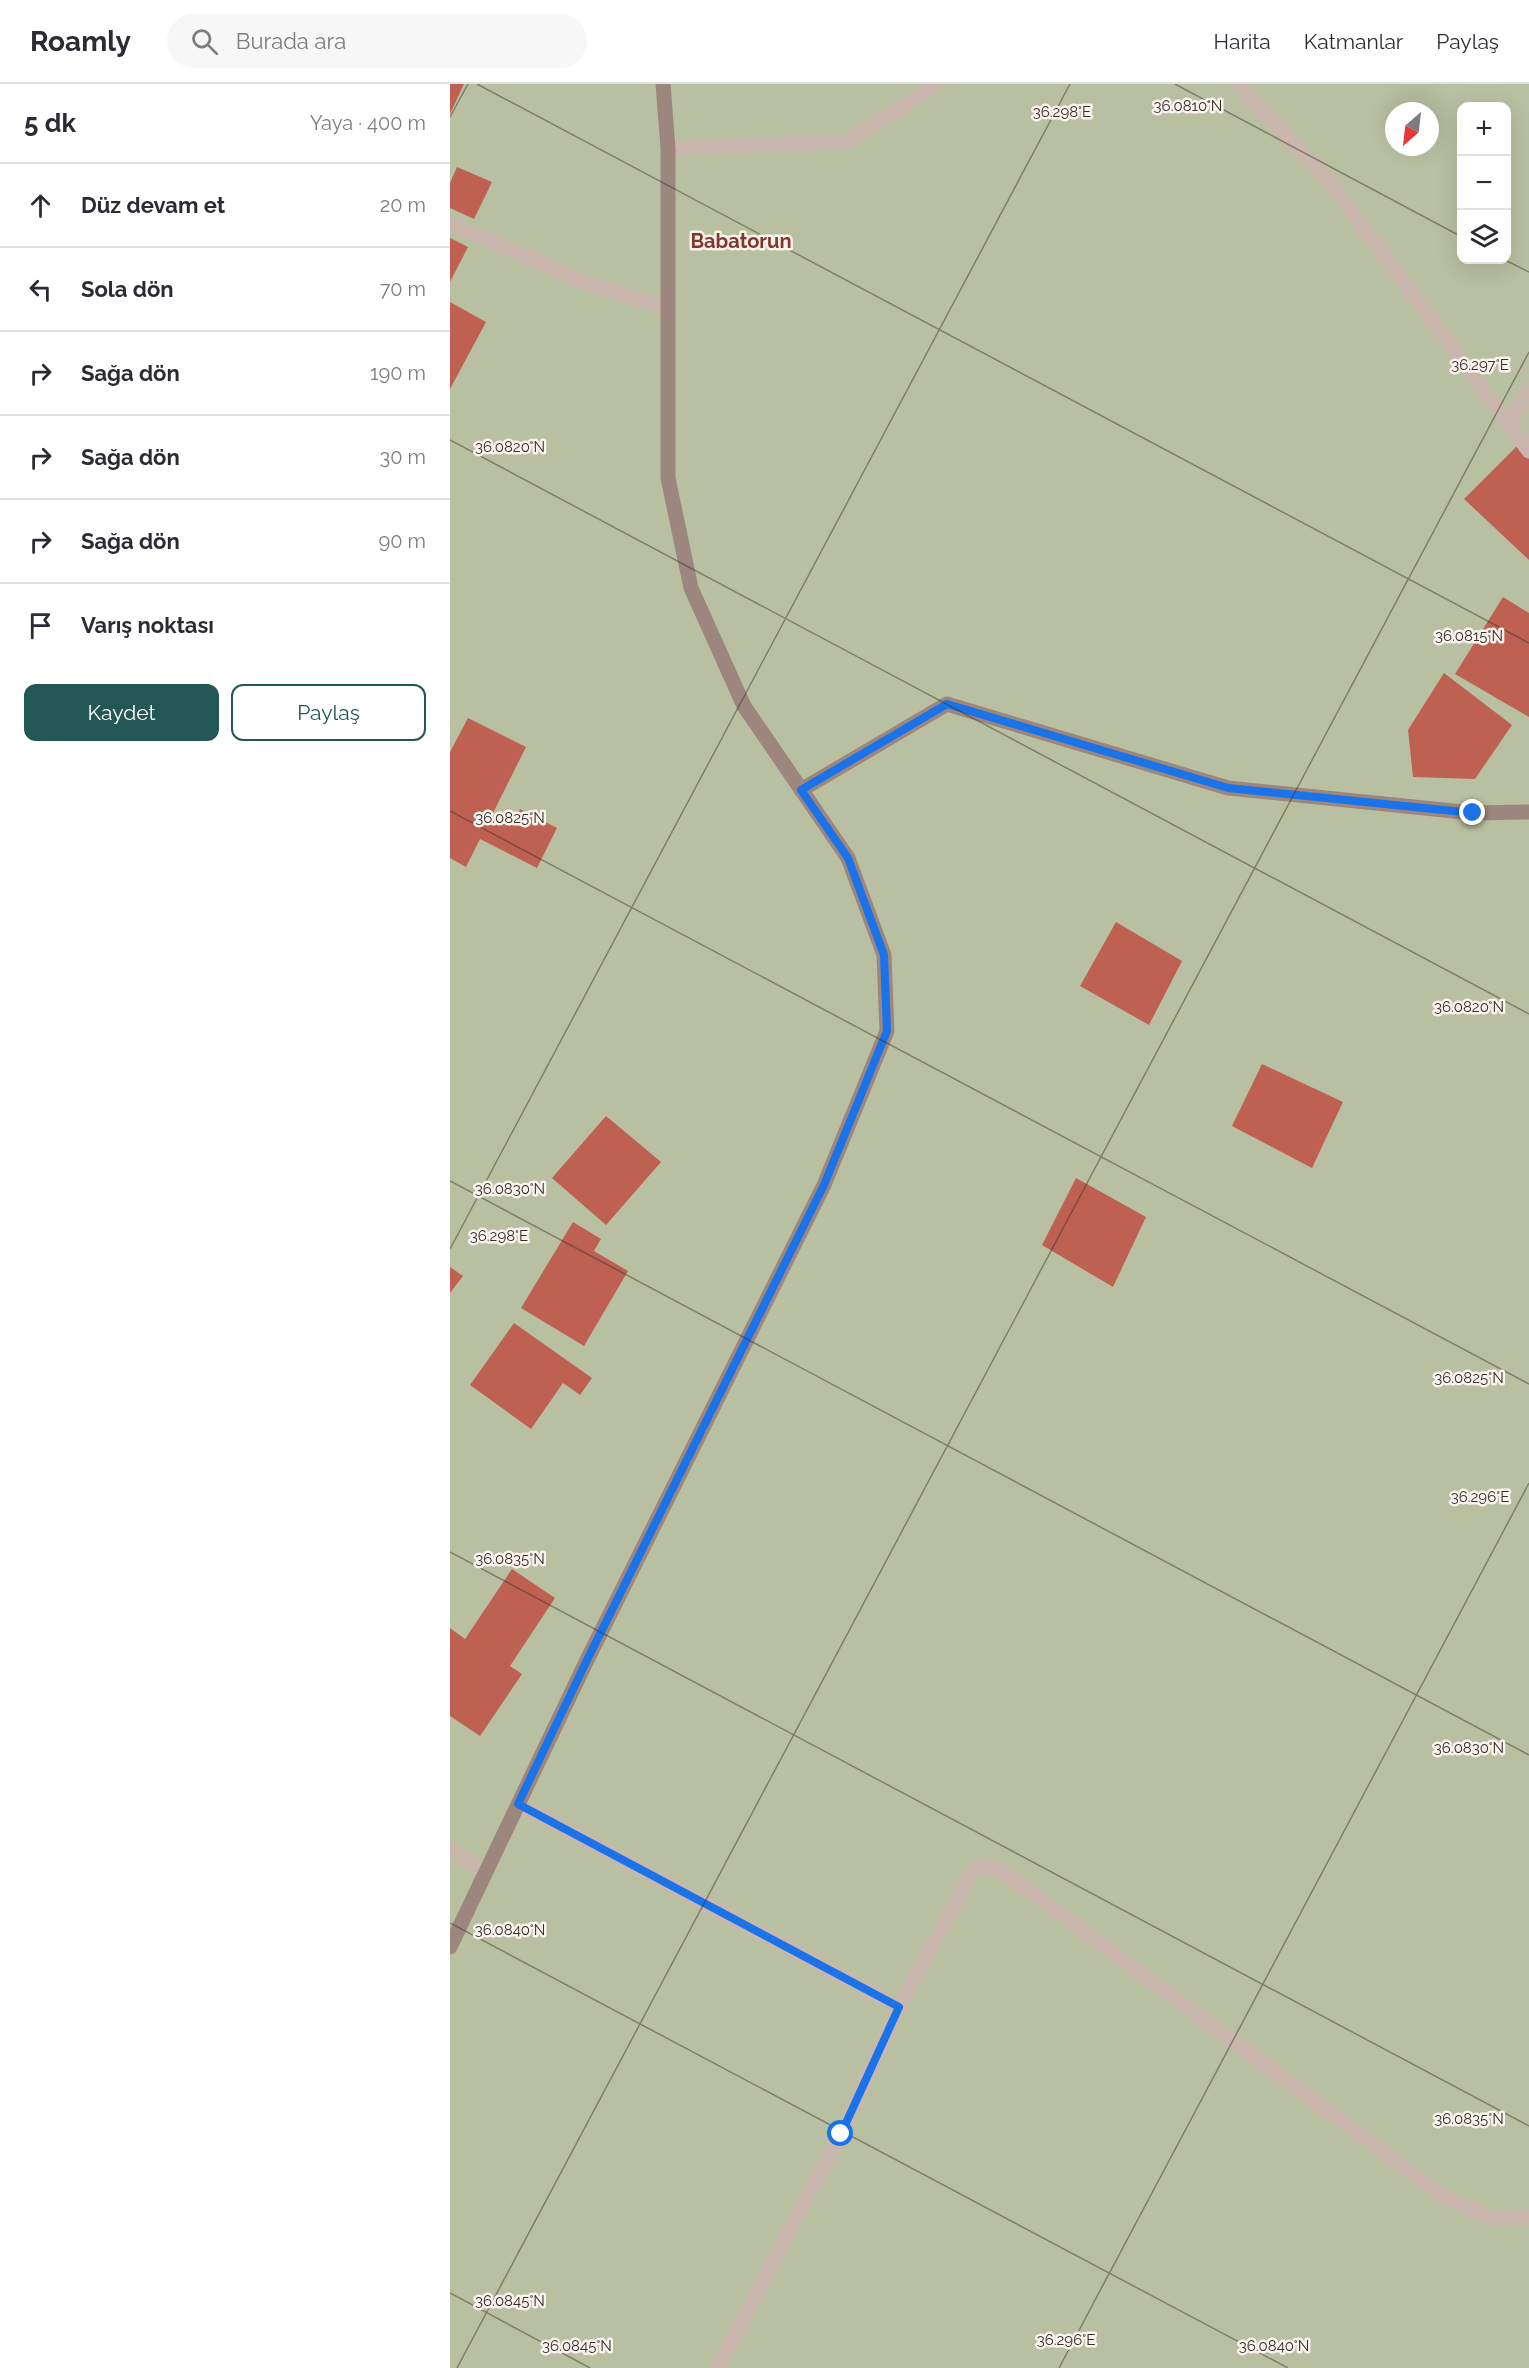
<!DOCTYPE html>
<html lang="tr">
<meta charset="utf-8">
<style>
:root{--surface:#fff;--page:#f7f7f7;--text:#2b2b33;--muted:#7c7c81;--line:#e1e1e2;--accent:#235755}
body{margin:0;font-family:Raleway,sans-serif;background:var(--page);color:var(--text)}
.controls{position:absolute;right:18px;top:18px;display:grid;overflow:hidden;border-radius:12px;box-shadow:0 6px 24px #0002}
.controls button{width:54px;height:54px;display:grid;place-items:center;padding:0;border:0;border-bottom:2px solid var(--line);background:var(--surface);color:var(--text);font:30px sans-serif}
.compass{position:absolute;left:935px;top:18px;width:54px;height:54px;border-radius:50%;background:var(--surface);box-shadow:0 6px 24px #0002;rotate:208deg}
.stop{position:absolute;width:18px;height:18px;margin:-14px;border:4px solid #1a73e8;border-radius:50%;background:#fff}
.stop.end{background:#1a73e8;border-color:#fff;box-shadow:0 2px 6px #0008}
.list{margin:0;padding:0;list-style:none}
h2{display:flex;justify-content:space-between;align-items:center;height:78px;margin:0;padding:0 24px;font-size:26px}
h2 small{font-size:20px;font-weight:400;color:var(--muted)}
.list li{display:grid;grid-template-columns:39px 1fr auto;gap:18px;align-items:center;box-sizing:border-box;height:84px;padding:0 24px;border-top:2px solid var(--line)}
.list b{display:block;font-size:22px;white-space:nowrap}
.list em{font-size:20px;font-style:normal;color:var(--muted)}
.actions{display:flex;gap:12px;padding:18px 24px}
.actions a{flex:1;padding:14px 0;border:2px solid var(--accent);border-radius:12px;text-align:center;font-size:21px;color:var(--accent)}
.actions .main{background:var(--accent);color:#fff}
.icon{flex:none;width:33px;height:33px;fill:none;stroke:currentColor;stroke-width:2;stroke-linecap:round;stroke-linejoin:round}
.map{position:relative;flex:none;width:1079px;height:2284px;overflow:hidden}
header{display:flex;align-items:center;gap:36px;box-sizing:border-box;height:84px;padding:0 30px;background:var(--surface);border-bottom:2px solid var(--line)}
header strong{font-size:28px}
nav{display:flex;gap:33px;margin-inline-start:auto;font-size:21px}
.search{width:420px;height:54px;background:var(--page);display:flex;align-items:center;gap:15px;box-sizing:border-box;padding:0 21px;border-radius:33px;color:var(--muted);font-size:22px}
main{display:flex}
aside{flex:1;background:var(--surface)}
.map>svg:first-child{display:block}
.green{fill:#b9c0a1;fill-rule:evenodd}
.building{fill:#be6153}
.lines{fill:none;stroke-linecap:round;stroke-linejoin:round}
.lane{stroke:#c9b7ad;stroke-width:15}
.street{stroke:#c9b7ad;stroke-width:15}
.secondary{stroke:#9d867e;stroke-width:15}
.route{stroke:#1a73e8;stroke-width:8}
.ticks{fill:none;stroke:#382e2b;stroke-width:1.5;stroke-opacity:0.45}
.labels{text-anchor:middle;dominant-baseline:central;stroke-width:5;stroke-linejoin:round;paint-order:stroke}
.quarter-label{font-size:20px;font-weight:bold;fill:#82352a;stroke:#f9f2ed}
.ticks-label{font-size:15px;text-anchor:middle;fill:#382e2b;stroke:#f9f2ed;stroke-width:5;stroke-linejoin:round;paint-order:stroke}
</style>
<header>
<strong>Roamly</strong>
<div class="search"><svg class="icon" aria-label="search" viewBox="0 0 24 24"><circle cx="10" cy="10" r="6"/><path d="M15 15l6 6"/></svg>Burada ara</div>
<nav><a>Harita</a><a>Katmanlar</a><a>Paylaş</a></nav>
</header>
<main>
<aside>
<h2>5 dk<small>Yaya · 400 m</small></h2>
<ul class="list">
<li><svg class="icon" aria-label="ahead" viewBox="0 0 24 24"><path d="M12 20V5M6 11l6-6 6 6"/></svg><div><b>Düz devam et</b></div><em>20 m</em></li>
<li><svg class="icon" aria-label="left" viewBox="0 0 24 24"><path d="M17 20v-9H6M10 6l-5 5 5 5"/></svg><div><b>Sola dön</b></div><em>70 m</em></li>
<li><svg class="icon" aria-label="right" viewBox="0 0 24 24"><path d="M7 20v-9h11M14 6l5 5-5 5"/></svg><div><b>Sağa dön</b></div><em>190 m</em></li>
<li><svg class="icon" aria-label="right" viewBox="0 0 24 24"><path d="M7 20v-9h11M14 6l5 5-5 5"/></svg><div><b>Sağa dön</b></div><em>30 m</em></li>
<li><svg class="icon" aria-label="right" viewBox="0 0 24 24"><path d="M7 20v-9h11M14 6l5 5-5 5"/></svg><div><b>Sağa dön</b></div><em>90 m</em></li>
<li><svg class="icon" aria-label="arrive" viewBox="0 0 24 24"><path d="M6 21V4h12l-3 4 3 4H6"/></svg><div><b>Varış noktası</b></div></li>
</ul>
<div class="actions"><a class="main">Kaydet</a><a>Paylaş</a></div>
</aside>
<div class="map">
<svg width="1079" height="2284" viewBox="0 0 1079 2284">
<rect width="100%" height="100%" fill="#f2e8e1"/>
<path class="green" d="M0,0h1079v2284h-1079zM1012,22h44v154h-44zM944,27h36v36h-36z"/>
<g class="building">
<polygon points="0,0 14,0 0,30"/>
<polygon points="7,83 42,98 24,135 0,124 0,99"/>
<polygon points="0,154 18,163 0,198"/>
<polygon points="0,218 36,238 0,305"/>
<polygon points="1068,361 1079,374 1079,476 1014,415"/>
<polygon points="1053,513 1079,529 1079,633 1005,590"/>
<polygon points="994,589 1062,641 1025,695 963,693 958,646"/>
<polygon points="18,634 76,663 42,731 63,741 70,725 107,744 87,784 30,755 16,783 0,774 0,668"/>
<polygon points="666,838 732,877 699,941 630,902"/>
<polygon points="812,980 893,1018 862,1084 782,1042"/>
<polygon points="156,1032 211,1078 156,1141 102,1094"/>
<polygon points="626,1094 696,1133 663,1203 592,1161"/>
<polygon points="123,1138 151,1155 144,1167 178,1187 134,1262 71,1224"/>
<polygon points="0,1183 13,1192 0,1209"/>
<polygon points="64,1239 142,1294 130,1311 113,1299 81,1345 20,1301"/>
<polygon points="62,1485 105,1514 60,1582 72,1590 30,1652 0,1632 0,1544 15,1555"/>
</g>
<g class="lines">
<g class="lane">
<polyline points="0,140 134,198 218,224"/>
<polyline points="1059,340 1079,305"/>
</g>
<g class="street">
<polyline points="787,0 878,96 1079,367"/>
<polyline points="218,64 396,58 487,0"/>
<polyline points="68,1720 449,1923"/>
<polyline points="0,1765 35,1789"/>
<polyline points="267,2284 391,2050 449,1923 525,1783 548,1784 993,2112 1042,2135 1079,2133"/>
</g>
<g class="secondary">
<polyline points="351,706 497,620 778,704 1023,729 1079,728"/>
<polyline points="0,1863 137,1576 374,1101 437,947 434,871 398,774 294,622 241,504 218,394 218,64 213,0"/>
</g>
</g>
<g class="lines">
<polyline class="route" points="391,2050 449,1923 68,1720 137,1576 374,1101 437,947 434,871 398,774 351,706 497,620 778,704 1023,729"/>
</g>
<path class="ticks" d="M27,0l1052,559M725,0l287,153M0,33l18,-33M1055,176l24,12M0,356l1079,574M0,727l1079,573M0,1097l1079,574M0,1165l620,-1165M0,1468l1079,574M0,1839l838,445M0,2209l140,75M7,2284l1072,-2016M609,2284l470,-885"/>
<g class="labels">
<g class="quarter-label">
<text x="291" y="157">Babatorun</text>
</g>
</g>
<g class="ticks-label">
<text x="738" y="27">36.0810°N</text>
<text x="612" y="33">36.298°E</text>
<text x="1030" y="286">36.297°E</text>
<text x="60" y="368">36.0820°N</text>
<text x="1019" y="557">36.0815°N</text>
<text x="60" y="739">36.0825°N</text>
<text x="1019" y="928">36.0820°N</text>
<text x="60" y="1110">36.0830°N</text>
<text x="49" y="1157">36.298°E</text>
<text x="1019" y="1299">36.0825°N</text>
<text x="1030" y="1418">36.296°E</text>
<text x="60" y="1480">36.0835°N</text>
<text x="1019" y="1669">36.0830°N</text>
<text x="60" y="1851">36.0840°N</text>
<text x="1019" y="2040">36.0835°N</text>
<text x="60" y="2222">36.0845°N</text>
<text x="616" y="2261">36.296°E</text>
<text x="127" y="2267">36.0845°N</text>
<text x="824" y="2267">36.0840°N</text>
</g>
</svg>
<div class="controls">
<button>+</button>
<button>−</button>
<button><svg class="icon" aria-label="layers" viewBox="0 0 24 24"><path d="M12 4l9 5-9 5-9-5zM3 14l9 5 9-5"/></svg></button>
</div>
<svg class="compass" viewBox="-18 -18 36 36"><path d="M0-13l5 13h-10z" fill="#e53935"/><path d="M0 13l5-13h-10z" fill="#7c7c81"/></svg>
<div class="stop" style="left:391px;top:2050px"></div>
<div class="stop end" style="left:1023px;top:729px"></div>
</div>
</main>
